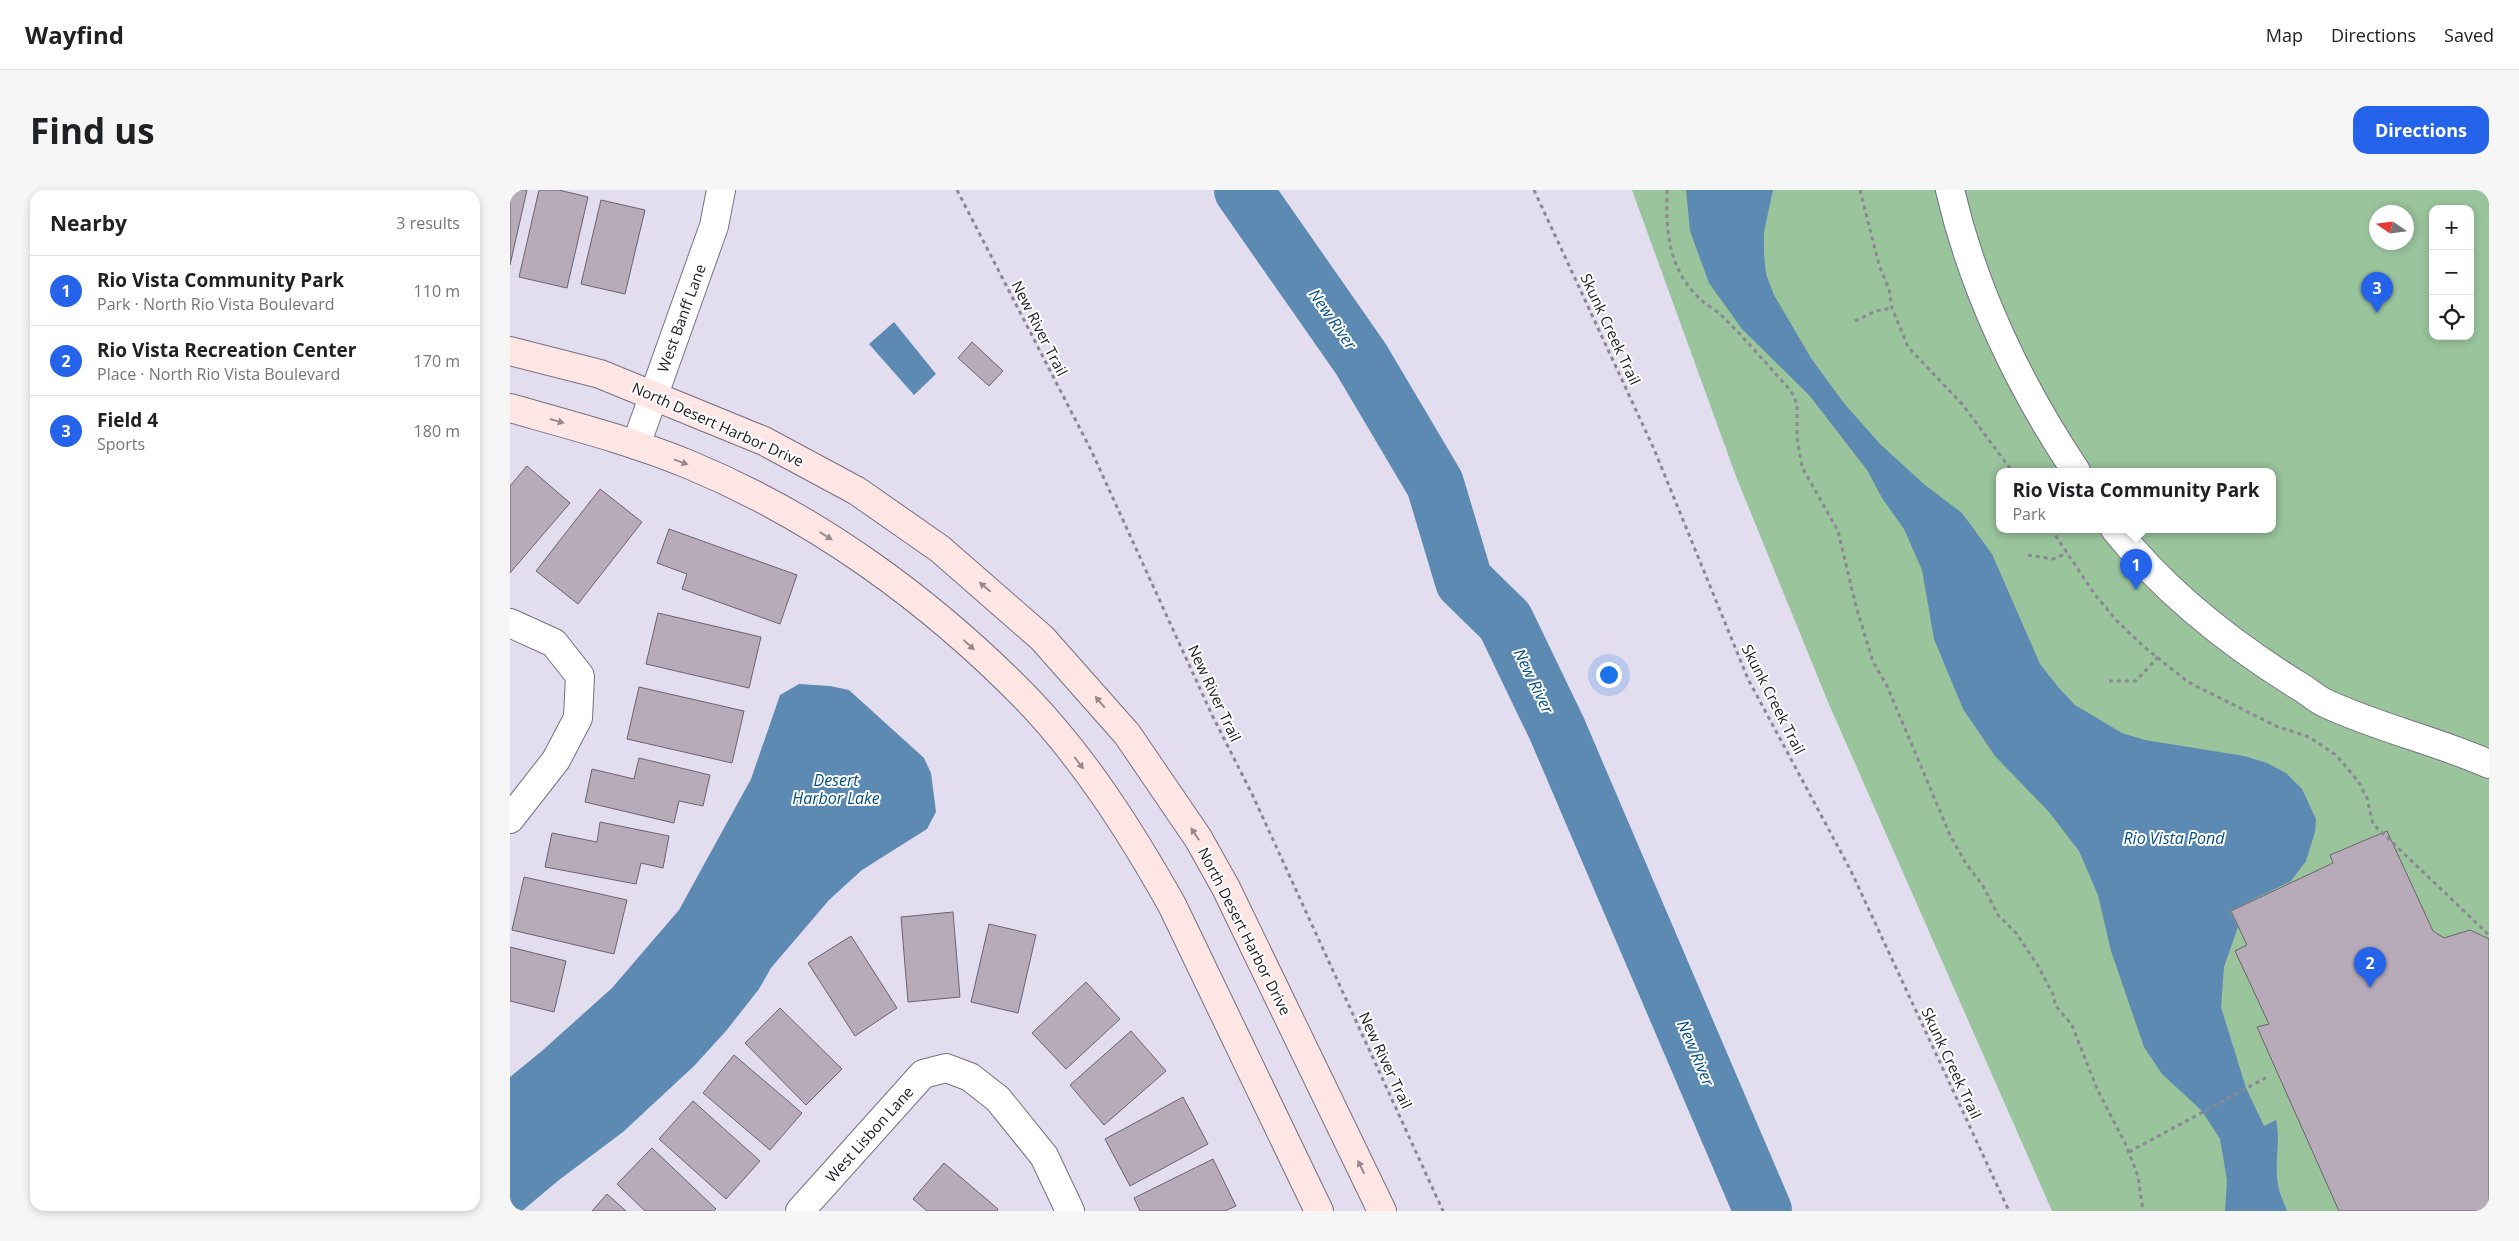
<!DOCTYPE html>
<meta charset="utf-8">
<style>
:root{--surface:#fff;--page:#f6f6f6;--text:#202124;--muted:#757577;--line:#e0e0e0;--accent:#2563eb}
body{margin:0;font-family:"Open Sans",sans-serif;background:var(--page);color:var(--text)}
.controls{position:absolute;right:15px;top:15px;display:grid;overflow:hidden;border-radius:10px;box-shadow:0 2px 8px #0003}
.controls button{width:45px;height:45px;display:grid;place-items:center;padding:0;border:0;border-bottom:1px solid var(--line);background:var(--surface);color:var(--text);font:25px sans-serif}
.compass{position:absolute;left:1859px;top:15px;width:45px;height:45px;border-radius:50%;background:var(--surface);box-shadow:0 2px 8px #0003;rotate:283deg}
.you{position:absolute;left:1098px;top:484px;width:18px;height:18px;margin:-12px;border:4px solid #fff;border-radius:50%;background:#1a73e8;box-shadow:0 0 0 8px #1a73e833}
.badge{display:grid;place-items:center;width:32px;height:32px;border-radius:50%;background:var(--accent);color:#fff;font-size:16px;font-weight:700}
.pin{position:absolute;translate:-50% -41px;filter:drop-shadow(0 1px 2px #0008)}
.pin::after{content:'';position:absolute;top:26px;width:18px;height:15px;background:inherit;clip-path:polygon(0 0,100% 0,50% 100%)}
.popup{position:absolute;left:1486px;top:278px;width:280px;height:65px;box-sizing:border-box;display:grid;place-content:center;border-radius:10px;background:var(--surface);filter:drop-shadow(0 1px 4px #0005);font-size:16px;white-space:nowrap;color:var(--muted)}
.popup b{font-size:19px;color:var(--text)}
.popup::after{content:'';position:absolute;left:50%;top:100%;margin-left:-10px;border:10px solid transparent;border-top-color:var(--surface)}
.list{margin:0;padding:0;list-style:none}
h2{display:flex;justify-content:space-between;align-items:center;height:65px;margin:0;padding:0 20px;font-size:21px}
h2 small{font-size:16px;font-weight:400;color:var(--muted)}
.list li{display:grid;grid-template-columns:32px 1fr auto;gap:15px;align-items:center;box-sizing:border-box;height:70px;padding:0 20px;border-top:1px solid var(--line)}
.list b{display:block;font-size:19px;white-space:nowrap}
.list p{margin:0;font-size:16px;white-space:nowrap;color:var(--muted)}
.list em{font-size:16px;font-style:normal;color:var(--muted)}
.icon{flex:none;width:28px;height:28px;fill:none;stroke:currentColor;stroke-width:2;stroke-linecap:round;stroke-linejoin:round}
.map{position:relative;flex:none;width:1979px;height:1021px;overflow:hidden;border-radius:15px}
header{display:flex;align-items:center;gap:30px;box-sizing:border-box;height:70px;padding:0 25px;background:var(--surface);border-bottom:1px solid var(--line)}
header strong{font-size:24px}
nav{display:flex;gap:28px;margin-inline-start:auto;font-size:18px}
.intro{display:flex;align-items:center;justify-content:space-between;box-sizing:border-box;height:120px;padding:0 30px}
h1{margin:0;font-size:35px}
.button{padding:12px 22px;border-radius:15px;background:var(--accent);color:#fff;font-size:18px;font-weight:700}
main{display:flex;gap:30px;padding:0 30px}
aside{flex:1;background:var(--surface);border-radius:15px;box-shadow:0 2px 8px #0003}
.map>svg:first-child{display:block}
.green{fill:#99c49c;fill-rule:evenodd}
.water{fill:#5d8ab3}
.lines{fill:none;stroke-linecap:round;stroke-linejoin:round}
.river{stroke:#5d8ab3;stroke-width:58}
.building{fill:#b7abb9;stroke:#6d626f}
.street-casing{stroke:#757180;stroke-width:30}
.secondary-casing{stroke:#757180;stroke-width:30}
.path{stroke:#8b8793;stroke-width:3;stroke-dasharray:4 4;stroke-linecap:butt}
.street{stroke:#fff;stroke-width:28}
.secondary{stroke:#fee6e5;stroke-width:28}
.oneway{fill:#988a8c}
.labels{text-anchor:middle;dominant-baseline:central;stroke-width:4;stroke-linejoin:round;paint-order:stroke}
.street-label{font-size:15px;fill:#1c1a20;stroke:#fff}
.water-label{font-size:16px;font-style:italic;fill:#004e83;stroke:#fff}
</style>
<header>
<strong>Wayfind</strong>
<nav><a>Map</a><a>Directions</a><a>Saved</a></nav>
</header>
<div class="intro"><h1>Find us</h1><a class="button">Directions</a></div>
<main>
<aside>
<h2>Nearby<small>3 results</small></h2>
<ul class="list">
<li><span class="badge">1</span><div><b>Rio Vista Community Park</b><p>Park · North Rio Vista Boulevard</p></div><em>110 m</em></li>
<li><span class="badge">2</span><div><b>Rio Vista Recreation Center</b><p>Place · North Rio Vista Boulevard</p></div><em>170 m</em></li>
<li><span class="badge">3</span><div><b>Field 4</b><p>Sports</p></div><em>180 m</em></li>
</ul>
</aside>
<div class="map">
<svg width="1979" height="1021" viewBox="0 0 1979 1021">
<rect width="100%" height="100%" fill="#e3deef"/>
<path class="green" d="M1122,0h857v1021h-437l-224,-509 -91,-223zM1923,19h37v127h-37zM1866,22h30v30h-30zM1490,281h272v58h-272z"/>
<g class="water">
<path d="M1176,0h87l-9,42v21l2,21 8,21 37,63 32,44 37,42 45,41 37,28 30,41 48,110 19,24 16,17 47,28 23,7 99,16 23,7 19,10 16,16 14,30 -1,13 -9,29 -15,20 -61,30 8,16 -14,40 -3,40 25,81 18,38 12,-6c5,22 -2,42 2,64 1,9 6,18 9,27h-62l2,-31 -7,-41 -18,-28 -40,-37 -18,-27 -33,-96 -13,-56 -19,-44 -30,-39 -54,-56 -32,-47 -29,-70 -12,-69 -18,-41 -22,-31 -15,-28 -58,-75 -67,-66 -33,-46 -19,-52z"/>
<polygon points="384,132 426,184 404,205 359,154"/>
<polygon points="289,494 320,496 339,500 414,568 421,583 426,622 417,639 352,680 319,710 261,778 249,799 216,841 184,876 113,942 49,990 12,1021 0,1021 0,887 33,860 102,798 169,720 241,589 270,505"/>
</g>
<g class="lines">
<polyline class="river" points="733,0 851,169 925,294 954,391 995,431 1047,539 1253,1021"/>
</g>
<g class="building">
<polygon points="0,0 17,0 0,75"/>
<polygon points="29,0 49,0 78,7 57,98 9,87"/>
<polygon points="91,10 135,20 115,104 71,94"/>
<polygon points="462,152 493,181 479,196 448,168"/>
<polygon points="17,276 60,313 0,383 0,296"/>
<polygon points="90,299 132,332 68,414 26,381"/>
<polygon points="159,339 287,385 270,434 172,399 177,384 147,373"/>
<polygon points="148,423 251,447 239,498 136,474"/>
<polygon points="129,497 234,521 222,573 117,549"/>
<polygon points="129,568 200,585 193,616 169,611 164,633 75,612 82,579 124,589"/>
<polygon points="90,632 159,646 153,678 131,673 126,694 35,677 42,643 87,652"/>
<polygon points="1877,641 1923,741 1934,748 1960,740 1979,749 1979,1021 1829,1021 1747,837 1759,834 1725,761 1737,755 1721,721 1823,673 1820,665"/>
<polygon points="14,687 117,710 104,764 2,740"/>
<polygon points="443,722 450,807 398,812 391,727"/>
<polygon points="479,734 526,745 508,823 461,812"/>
<polygon points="341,746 387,818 345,846 298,773"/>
<polygon points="0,757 56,771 44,822 0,811"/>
<polygon points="576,792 610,829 556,879 522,843"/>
<polygon points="270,818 332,879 296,915 235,853"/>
<polygon points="621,841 656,881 594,935 560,895"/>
<polygon points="224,865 292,923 260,960 193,903"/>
<polygon points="673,907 698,954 620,996 595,949"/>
<polygon points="183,911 250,971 216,1009 149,949"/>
<polygon points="142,958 206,1019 203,1021 135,1021 107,994"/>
<polygon points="703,969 726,1016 715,1021 630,1021 624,1008"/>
<polygon points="434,973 488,1019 487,1021 417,1021 403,1009"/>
<polygon points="97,1004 116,1021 82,1021"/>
</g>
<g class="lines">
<g class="street-casing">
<g id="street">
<path d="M1440,0c23,99 69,196 126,281"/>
<polyline points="126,255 204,36 211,0"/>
<path d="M1605,339c50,63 116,115 184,157 9,5 17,13 26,17 53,25 110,37 164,61"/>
<polyline points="0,433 44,453 70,486 68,528 46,570 0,629"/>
<polyline points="290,1021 413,884 436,878 460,887 488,909 534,966 560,1021"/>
</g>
</g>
<g class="secondary-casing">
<g id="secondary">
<polyline points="0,161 90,184 254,251 347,301 430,359 532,448 617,544 688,648 716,698 872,1021"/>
<path d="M0,218c60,17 122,33 180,57 126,52 241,136 336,233 58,60 105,134 146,207l147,306"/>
</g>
</g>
<g class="path">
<polyline points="447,0 581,260 702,525 743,606 933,1021"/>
<polyline points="1024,0 1144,259 1238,489 1341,681 1499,1021"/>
<path d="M1157,0c-1,41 1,79 33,109 6,6 15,10 21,16 25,24 47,51 70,76l6,13v34l5,29 36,64 18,75 17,56 14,24 63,149 15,27 18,24 15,29 18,18 22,33 16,30 1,9 17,20 25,64 28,54 13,33 5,35"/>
<polyline points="1350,0 1369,75 1379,99 1382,118 1398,157 1453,215 1502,281"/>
<polyline points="1345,131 1366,121 1382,118"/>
<polyline points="1541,339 1586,406 1607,431 1633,456 1678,492 1766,536 1799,547 1826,565 1848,591 1857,608 1863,634 1979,745"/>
<polyline points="1518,365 1543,369 1557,363"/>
<polyline points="1599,491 1626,491 1648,467"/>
<polyline points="1619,962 1759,886"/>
</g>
<use href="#street" class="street"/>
<use href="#secondary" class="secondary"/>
</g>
<defs><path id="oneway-solid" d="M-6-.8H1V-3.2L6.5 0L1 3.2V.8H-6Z" transform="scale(1.25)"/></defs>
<g class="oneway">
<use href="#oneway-solid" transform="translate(47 231) rotate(16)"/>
<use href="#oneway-solid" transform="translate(171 272) rotate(20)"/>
<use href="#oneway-solid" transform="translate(316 346) rotate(32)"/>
<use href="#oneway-solid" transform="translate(475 397) rotate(-140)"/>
<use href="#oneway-solid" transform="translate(459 455) rotate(43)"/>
<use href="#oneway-solid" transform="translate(590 512) rotate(-130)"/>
<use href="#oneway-solid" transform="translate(569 573) rotate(53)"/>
<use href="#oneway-solid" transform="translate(685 644) rotate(-123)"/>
<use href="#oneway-solid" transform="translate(851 977) rotate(-116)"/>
</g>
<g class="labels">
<g class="street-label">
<text transform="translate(171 128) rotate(-70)">West Banff Lane</text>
<text transform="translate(530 138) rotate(63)">New River Trail</text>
<text transform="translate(1101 139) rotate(65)">Skunk Creek Trail</text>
<text transform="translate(208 234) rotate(24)">North Desert Harbor Drive</text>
<text transform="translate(705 503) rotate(65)">New River Trail</text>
<text transform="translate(1264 509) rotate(63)">Skunk Creek Trail</text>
<text transform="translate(735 741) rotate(63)">North Desert Harbor Drive</text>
<text transform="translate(876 870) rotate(65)">New River Trail</text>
<text transform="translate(1442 873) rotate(65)">Skunk Creek Trail</text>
<text transform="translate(359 944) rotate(-48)">West Lisbon Lane</text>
</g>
<g class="water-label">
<text transform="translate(823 129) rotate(55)">New River</text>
<text transform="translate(1024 491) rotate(64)">New River</text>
<text x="326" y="590">Desert<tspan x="326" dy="18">Harbor Lake</tspan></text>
<text x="1664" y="648">Rio Vista Pond</text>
<text transform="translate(1186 863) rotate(67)">New River</text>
</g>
</g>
</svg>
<div class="controls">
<button>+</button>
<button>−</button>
<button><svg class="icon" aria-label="locate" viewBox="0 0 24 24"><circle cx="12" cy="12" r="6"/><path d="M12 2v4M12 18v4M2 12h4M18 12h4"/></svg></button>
</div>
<svg class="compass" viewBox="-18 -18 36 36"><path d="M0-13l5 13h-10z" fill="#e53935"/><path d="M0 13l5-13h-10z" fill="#757577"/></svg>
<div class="you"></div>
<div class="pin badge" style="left:1626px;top:400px">1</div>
<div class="popup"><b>Rio Vista Community Park</b>Park</div>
<div class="pin badge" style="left:1860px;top:798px">2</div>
<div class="pin badge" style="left:1867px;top:123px">3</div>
</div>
</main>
